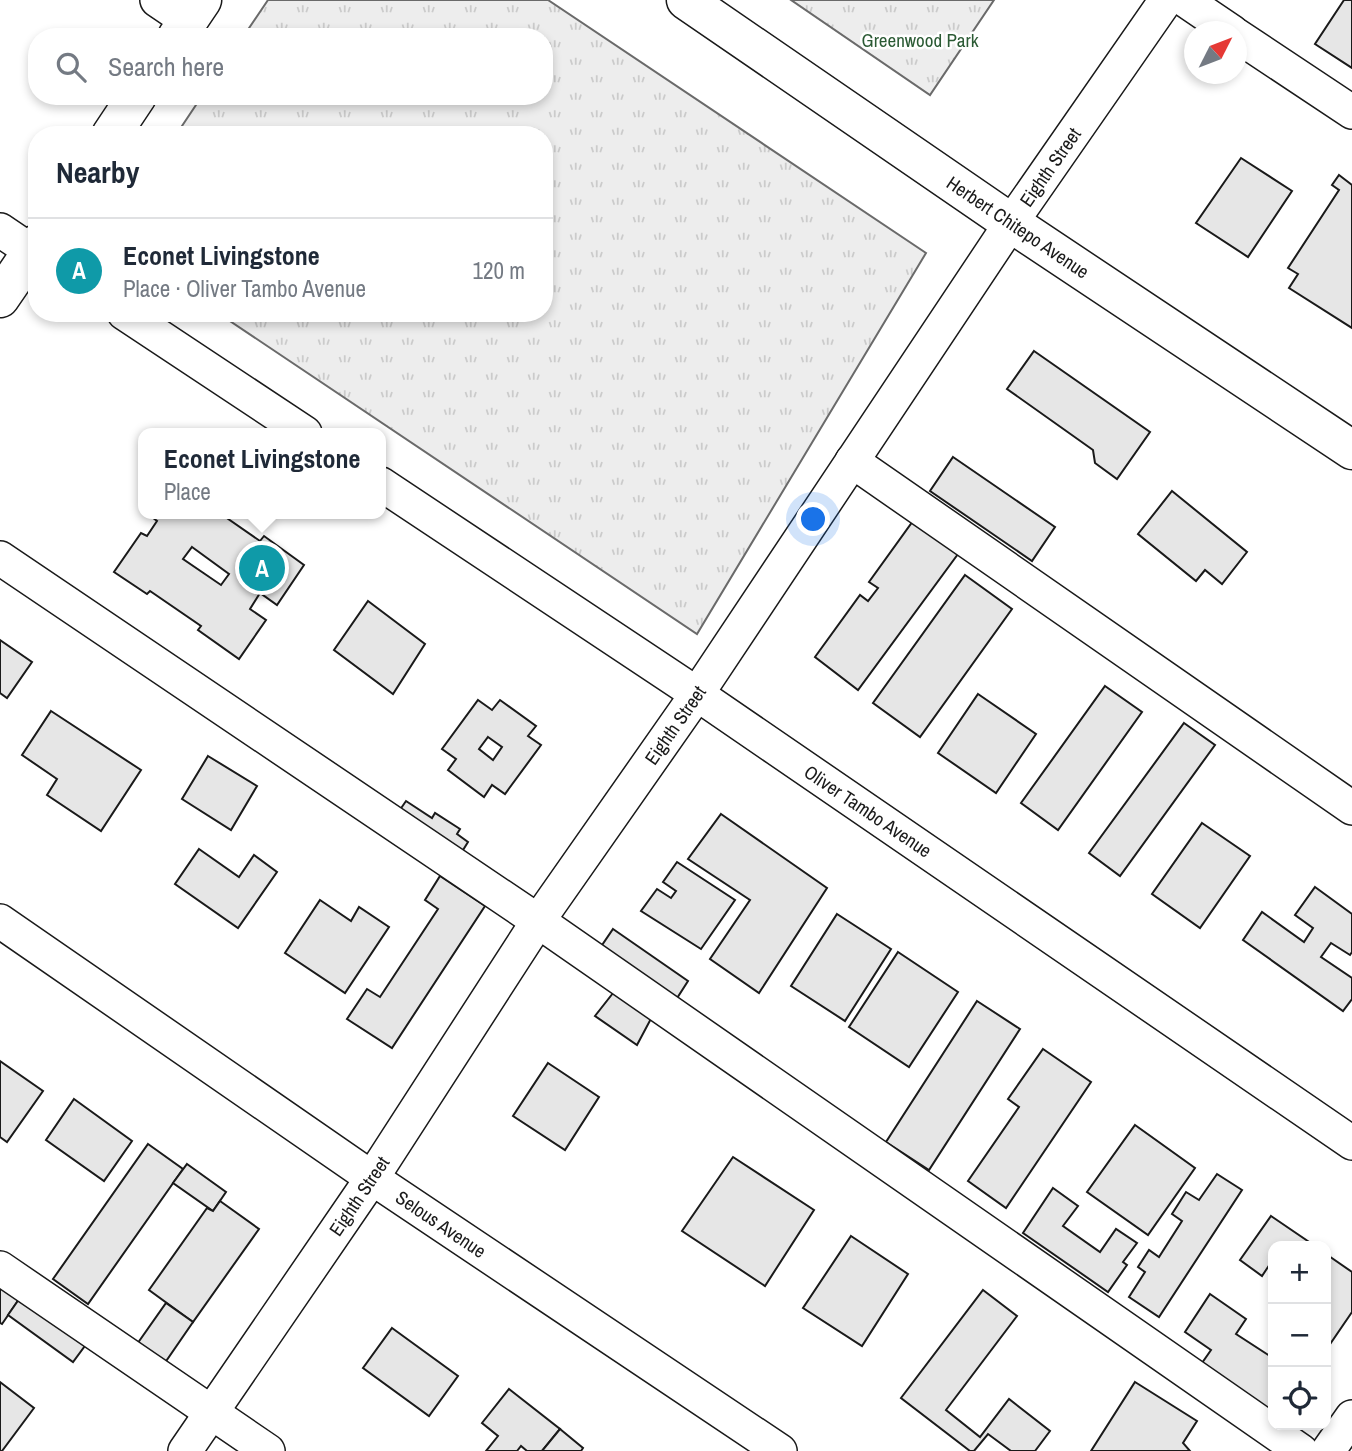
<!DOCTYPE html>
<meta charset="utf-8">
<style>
:root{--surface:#fff;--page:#f2f2f3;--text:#1f2937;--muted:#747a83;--line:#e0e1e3;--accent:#c62828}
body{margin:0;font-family:"Archivo Narrow",sans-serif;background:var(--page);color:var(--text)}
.controls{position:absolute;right:21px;bottom:21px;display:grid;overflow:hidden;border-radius:14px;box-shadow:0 4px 10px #0003}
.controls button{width:63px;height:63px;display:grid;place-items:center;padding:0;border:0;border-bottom:2px solid var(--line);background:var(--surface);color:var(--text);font:35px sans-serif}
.compass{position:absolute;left:1184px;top:21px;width:63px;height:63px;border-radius:50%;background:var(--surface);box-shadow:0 4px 10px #0003;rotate:48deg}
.you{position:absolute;left:814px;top:520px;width:24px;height:24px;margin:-18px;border:5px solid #fff;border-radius:50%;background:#1a73e8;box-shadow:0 0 0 10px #1a73e833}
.badge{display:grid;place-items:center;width:46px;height:46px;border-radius:50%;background:var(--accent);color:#fff;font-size:23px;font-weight:700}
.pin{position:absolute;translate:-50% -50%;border:4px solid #fff;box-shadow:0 2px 7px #0006}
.popup{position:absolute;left:138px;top:428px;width:248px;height:91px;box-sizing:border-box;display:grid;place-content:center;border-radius:14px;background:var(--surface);filter:drop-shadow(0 2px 5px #0005);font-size:23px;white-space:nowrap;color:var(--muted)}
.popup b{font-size:26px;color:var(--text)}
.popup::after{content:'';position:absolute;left:50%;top:100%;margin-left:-14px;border:14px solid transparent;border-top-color:var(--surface)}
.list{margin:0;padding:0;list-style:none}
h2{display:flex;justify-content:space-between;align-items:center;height:91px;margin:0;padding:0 28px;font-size:30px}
h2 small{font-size:23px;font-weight:400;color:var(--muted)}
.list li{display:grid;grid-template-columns:46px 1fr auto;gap:21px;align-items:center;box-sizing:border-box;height:105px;padding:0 28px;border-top:2px solid var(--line)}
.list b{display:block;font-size:26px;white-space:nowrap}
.list p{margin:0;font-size:23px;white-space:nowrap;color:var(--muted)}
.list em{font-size:23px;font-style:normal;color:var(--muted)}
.icon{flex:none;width:38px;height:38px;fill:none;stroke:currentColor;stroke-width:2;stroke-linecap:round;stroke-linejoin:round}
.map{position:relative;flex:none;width:1352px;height:1451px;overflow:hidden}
.search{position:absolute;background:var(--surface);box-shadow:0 4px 10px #0003;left:28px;top:28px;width:525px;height:77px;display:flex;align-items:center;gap:18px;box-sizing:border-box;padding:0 24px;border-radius:28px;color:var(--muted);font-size:26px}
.panel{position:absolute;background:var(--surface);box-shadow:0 4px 10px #0003;left:28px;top:126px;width:525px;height:196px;border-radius:28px}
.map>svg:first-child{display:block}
.grass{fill:url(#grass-tufts);stroke:#6a6a6a;stroke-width:2}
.building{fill:#e6e6e6;stroke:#1a1a1a;stroke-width:2;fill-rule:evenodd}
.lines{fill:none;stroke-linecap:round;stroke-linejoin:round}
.minor-casing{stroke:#1a1a1a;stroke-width:36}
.major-casing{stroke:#1a1a1a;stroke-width:41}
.minor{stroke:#fff;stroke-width:33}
.major{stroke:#fff;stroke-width:38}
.labels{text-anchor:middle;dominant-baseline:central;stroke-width:5;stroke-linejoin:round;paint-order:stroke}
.park-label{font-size:19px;fill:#2b5a34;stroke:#fff}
.street-label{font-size:19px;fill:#1a1a1a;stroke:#fff}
</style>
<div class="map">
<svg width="1352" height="1451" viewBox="0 0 1352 1451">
<defs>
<pattern id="grass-tufts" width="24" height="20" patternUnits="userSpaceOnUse" patternTransform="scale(1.75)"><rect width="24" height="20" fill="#ededed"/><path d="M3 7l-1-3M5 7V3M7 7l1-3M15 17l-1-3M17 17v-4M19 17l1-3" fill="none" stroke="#cbcbcb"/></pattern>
</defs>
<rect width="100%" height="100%" fill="#fff"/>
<g class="grass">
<polygon points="268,0 548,0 926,253 697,634 218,313 544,313 544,135 176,135 202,96 544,96 544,37 243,37"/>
<polygon points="791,0 994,0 930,95"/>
</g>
<g class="building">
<polygon points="1344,0 1352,0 1352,68 1315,44"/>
<polygon points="1241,158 1292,191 1248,257 1196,223"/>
<polygon points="1339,175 1352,185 1352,328 1289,288 1298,274 1288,268 1339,190 1332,185"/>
<polygon points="1034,351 1150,432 1117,479 1095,463 1093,450 1007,389"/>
<polygon points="953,457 1055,527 1032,561 930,491"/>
<polygon points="1172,491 1247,552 1222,584 1205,570 1196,581 1138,534"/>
<path d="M154,514h67l39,27 4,-5 40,29 -27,40 -17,-12 -10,16 16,11 -27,39 -41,-29 3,-4 -51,-35 -3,3 -33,-22 27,-39 6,3 10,-15 -5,-4zM192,547l37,27 -8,11 -38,-26z"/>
<polygon points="913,521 958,554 858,690 815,657 860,595 868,601 878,588 869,582"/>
<polygon points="965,575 1012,609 920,737 873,703"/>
<polygon points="368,601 425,644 393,694 334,650"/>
<polygon points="0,640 32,662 7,698 0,693"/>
<polygon points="1105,686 1142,712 1058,830 1021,803"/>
<polygon points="978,694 1036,734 996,793 938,753"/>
<path d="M478,700l14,10 8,-10 36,26 -8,10 13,9 -36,49 -13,-9 -8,12 -36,-27 8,-11 -14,-10zM488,737l14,10 -9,13 -14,-11z"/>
<polygon points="51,711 141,770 101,831 47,795 57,779 22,755"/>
<polygon points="1184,723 1215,745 1120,876 1089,853"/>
<polygon points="208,756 257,786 231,830 182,799"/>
<polygon points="406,801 432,818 435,813 460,829 457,834 468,842 458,858 395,817"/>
<polygon points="721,814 827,888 759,993 710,959 750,900 688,859"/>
<polygon points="1202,823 1250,856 1200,928 1152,894"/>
<polygon points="199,849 239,877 254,855 277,872 238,928 175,884"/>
<polygon points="677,862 735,900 701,949 641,911 657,889 671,898 676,891 663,882"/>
<polygon points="440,876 485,906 392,1048 347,1019 367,989 380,997 438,909 425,900"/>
<polygon points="1315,887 1352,914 1352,952 1350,955 1331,943 1321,957 1352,978 1352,999 1343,1011 1243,940 1262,912 1304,942 1313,928 1295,915"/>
<polygon points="320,900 351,921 359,907 389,927 345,993 285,953"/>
<polygon points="837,914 891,949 845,1021 791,986"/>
<polygon points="613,929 688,981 672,1006 596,954"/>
<polygon points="898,952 958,992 909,1067 849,1027"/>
<polygon points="617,988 654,1013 637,1045 595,1016"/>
<polygon points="977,1001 1020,1029 929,1170 886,1142"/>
<polygon points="1043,1049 1091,1082 1006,1208 968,1181 1019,1107 1008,1099"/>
<polygon points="0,1061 43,1091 7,1142 0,1137"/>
<polygon points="548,1063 599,1097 565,1150 513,1116"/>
<polygon points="74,1099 132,1141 104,1181 46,1140"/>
<polygon points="1135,1125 1195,1168 1148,1235 1087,1192"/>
<polygon points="148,1144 183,1169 88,1304 53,1279"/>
<polygon points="733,1157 814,1210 765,1286 682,1231"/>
<polygon points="187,1164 226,1192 213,1211 173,1183"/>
<polygon points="1217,1174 1242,1190 1159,1317 1129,1297 1145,1272 1138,1267 1149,1250 1159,1257 1182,1221 1172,1214 1186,1192 1199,1200"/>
<polygon points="1053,1188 1078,1206 1063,1226 1100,1252 1116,1229 1137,1243 1123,1262 1127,1265 1108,1292 1023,1233"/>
<polygon points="220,1201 259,1229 193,1322 149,1290 207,1208 213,1211"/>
<polygon points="1271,1216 1315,1246 1273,1246 1273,1267 1270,1264 1262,1276 1240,1260"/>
<polygon points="851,1236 908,1274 862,1346 803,1308"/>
<polygon points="1326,1254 1352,1272 1352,1312 1326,1350"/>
<polygon points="0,1275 24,1292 2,1324 0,1323"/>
<polygon points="983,1290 1017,1316 946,1410 980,1437 1009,1399 1050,1431 1035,1451 1011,1451 988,1434 974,1451 970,1451 901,1398"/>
<polygon points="24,1292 90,1339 73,1362 8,1315"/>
<polygon points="1210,1294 1246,1319 1236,1334 1273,1358 1273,1422 1254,1409 1259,1402 1202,1363 1211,1350 1185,1332"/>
<polygon points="166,1303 193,1322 162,1367 135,1347"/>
<polygon points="392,1328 458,1376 429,1416 363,1368"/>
<polygon points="0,1382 34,1408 2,1451 0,1451"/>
<polygon points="1135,1382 1197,1421 1183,1443 1190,1451 1091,1451"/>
<polygon points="509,1389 560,1429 542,1451 527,1451 521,1446 517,1451 486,1451 498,1436 482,1423"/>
<polygon points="560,1429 583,1448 581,1451 542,1451"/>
</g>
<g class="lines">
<g class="minor-casing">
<g id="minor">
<polyline points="157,0 188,21"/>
<polyline points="1185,0 1232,32"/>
<polyline points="1236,35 1352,112"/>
<polyline points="0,230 37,255"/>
<polyline points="124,313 305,433"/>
<polyline points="852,461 1352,808"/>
<polyline points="381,484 697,694 1352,1143"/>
<polyline points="0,558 538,921 1301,1451"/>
<polyline points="0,921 372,1178 780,1451"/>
<polyline points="0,1268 268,1451"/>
<polyline points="185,1451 372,1178 538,921 697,694 1011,223 1166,0"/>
<polyline points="1328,1451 1352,1417"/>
</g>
</g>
<g class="major-casing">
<g id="major">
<polyline points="686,0 1011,223 1352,450"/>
<polyline points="177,37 202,0"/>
<polyline points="111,135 137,96"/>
<polyline points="0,298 37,244"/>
</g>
</g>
<use href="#minor" class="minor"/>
<use href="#major" class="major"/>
</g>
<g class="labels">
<g class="park-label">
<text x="920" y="40">Greenwood Park</text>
</g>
<g class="street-label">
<text transform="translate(1050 167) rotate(-55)">Eighth Street</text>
<text transform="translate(1018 227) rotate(34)">Herbert Chitepo Avenue</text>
<text transform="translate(675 725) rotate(-55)">Eighth Street</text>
<text transform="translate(868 811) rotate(34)">Oliver Tambo Avenue</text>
<text transform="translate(359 1196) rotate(-56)">Eighth Street</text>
<text transform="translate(441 1224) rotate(34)">Selous Avenue</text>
</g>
</g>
</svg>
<div class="controls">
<button>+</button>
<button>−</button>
<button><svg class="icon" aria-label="locate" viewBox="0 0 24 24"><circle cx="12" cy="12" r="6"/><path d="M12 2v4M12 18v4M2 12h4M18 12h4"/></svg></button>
</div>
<svg class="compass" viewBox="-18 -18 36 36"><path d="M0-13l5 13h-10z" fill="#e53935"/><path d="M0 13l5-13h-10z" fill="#747a83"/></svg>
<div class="you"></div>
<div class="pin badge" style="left:262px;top:568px;background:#0f9aa8">A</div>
<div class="popup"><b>Econet Livingstone</b>Place</div>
<div class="search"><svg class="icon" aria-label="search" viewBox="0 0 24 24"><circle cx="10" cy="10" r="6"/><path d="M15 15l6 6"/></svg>Search here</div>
<section class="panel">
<h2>Nearby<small></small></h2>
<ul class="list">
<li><span class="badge" style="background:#0f9aa8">A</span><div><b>Econet Livingstone</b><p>Place · Oliver Tambo Avenue</p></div><em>120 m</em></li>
</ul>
</section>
</div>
